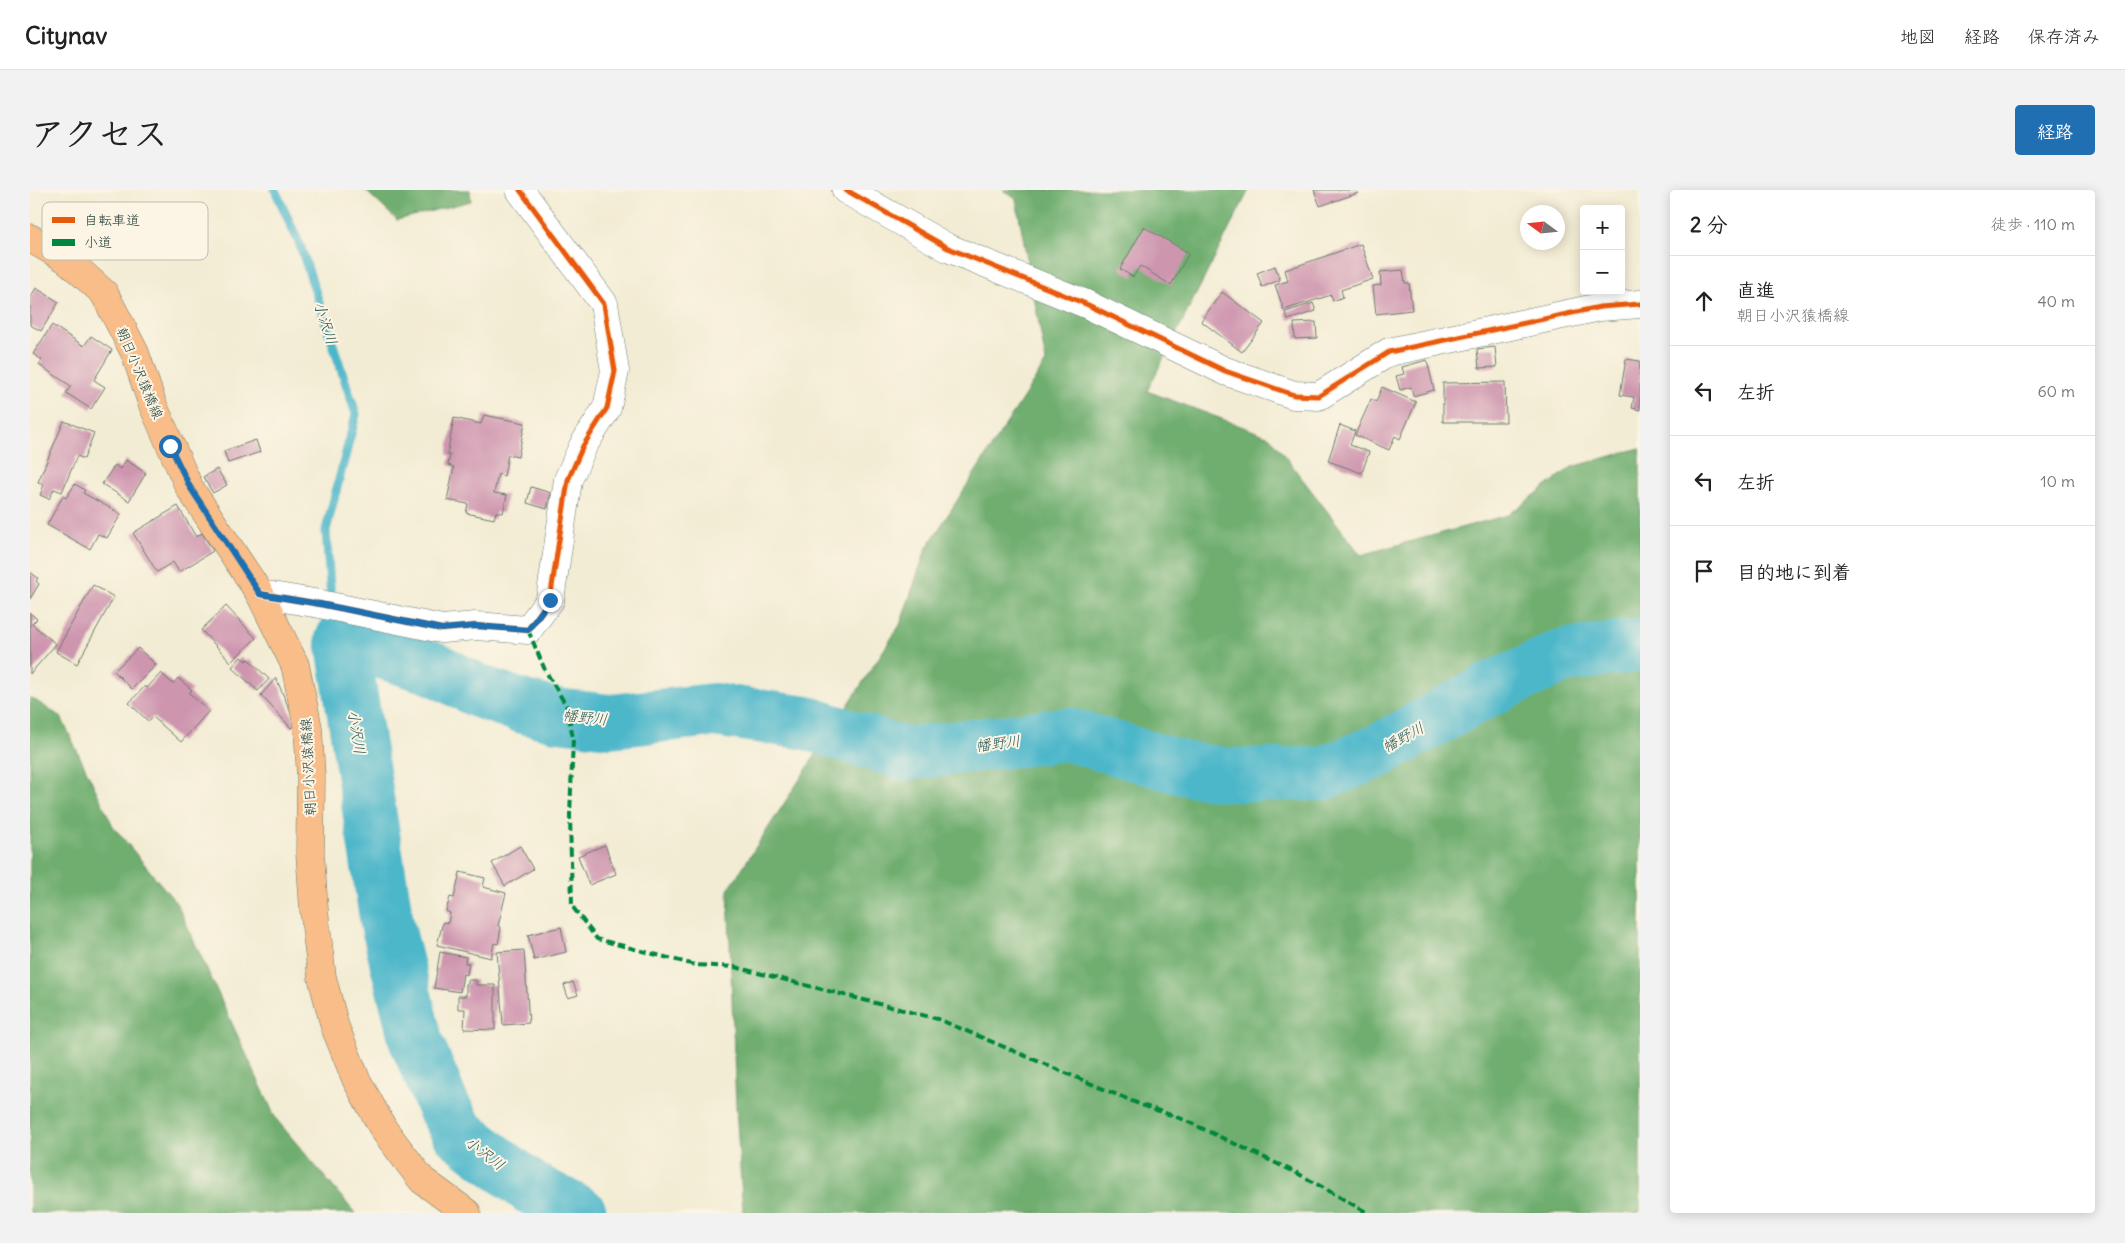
<!DOCTYPE html>
<html lang="ja">
<meta charset="utf-8">
<style>
:root{--surface:#fff;--page:#f2f2f2;--text:#222;--muted:#767676;--line:#e0e0e0;--accent:#1f6fb2}
body{margin:0;font-family:Delius,"Klee One",sans-serif;background:var(--page);color:var(--text)}
.controls{position:absolute;right:15px;top:15px;display:grid;overflow:hidden;border-radius:5px;box-shadow:0 2px 12px #0003}
.controls button{width:45px;height:45px;display:grid;place-items:center;padding:0;border:0;border-bottom:1px solid var(--line);background:var(--surface);color:var(--text);font:25px sans-serif}
.compass{position:absolute;left:1490px;top:15px;width:45px;height:45px;border-radius:50%;background:var(--surface);box-shadow:0 2px 12px #0003;rotate:285deg}
.stop{position:absolute;width:15px;height:15px;margin:-11px;border:4px solid #1f6fb2;border-radius:50%;background:#fff}
.stop.end{background:#1f6fb2;border-color:#fff;box-shadow:0 1px 5px #0008}
.list{margin:0;padding:0;list-style:none}
h2{display:flex;justify-content:space-between;align-items:center;height:65px;margin:0;padding:0 20px;font-size:21px}
h2 small{font-size:16px;font-weight:400;color:var(--muted)}
.list li{display:grid;grid-template-columns:32px 1fr auto;gap:15px;align-items:center;box-sizing:border-box;height:90px;padding:0 20px;border-top:1px solid var(--line)}
.list b{display:block;font-size:19px;white-space:nowrap}
.list p{margin:0;font-size:16px;white-space:nowrap;color:var(--muted)}
.list em{font-size:16px;font-style:normal;color:var(--muted)}
.icon{flex:none;width:28px;height:28px;fill:none;stroke:currentColor;stroke-width:2;stroke-linecap:round;stroke-linejoin:round}
.map{position:relative;flex:none;width:1610px;height:1023px;overflow:hidden;border-radius:5px}
header{display:flex;align-items:center;gap:30px;box-sizing:border-box;height:70px;padding:0 25px;background:var(--surface);border-bottom:1px solid var(--line)}
header strong{font-size:24px}
nav{display:flex;gap:28px;margin-inline-start:auto;font-size:18px}
.intro{display:flex;align-items:center;justify-content:space-between;box-sizing:border-box;height:120px;padding:0 30px}
h1{margin:0;font-size:35px}
.button{padding:12px 22px;border-radius:5px;background:var(--accent);color:#fff;font-size:18px;font-weight:700}
main{display:flex;gap:30px;padding:0 30px}
aside{flex:1;background:var(--surface);border-radius:5px;box-shadow:0 2px 12px #0003}
.map>svg:first-child{display:block}
.forest{fill:#6fae70;stroke:#477652}
.lines{fill:none;stroke-linecap:round;stroke-linejoin:round}
.stream{stroke:#4db7ca;stroke-width:9}
.river{stroke:#4db7ca;stroke-width:54}
.building{fill:#ce95af}
.minor-casing{stroke:#697a6c;stroke-width:29}
.major-casing{stroke:#697a6c;stroke-width:29}
.minor{stroke:#fff;stroke-width:28}
.major{stroke:#f8bd88;stroke-width:28}
.quiet{stroke:#00873e;stroke-width:4;stroke-dasharray:8 4;stroke-linecap:butt}
.cycleway-casing{stroke:#fcf5e5;stroke-width:8}
.cycleway{stroke:#e8590c;stroke-width:5}
.route{stroke:#1f6fb2;stroke-width:6}
.labels{text-anchor:middle;dominant-baseline:central;stroke-width:4;stroke-linejoin:round;paint-order:stroke}
.street-label{font-size:14px;fill:#1f3d34;stroke:#fcf5e5}
.water-label{font-size:15px;font-style:italic;fill:#2a5c5a;stroke:#fcf5e5}
.key{fill:#fcf5e5;stroke:#babeb0;stroke-width:1}
.key-label{font-size:14px;fill:#1f3d34}
</style>
<header>
<strong>Citynav</strong>
<nav><a>地図</a><a>経路</a><a>保存済み</a></nav>
</header>
<div class="intro"><h1>アクセス</h1><a class="button">経路</a></div>
<main>
<div class="map">
<svg width="1610" height="1023" viewBox="0 0 1610 1023">
<rect width="100%" height="100%" fill="#fcf5e5"/>
<filter id="ink" filterUnits="userSpaceOnUse"><feTurbulence type="fractalNoise" baseFrequency=".02" numOctaves="2"/><feDisplacementMap in="SourceGraphic" scale="10" xChannelSelector="R" yChannelSelector="G"/><feConvolveMatrix kernelMatrix="1 2 1 2 8 2 1 2 1" color-interpolation-filters="sRGB"/></filter>
<filter id="wash" filterUnits="userSpaceOnUse"><feTurbulence type="fractalNoise" baseFrequency=".0096" numOctaves="4" result="noise"/><feDisplacementMap in="SourceGraphic" scale="20" xChannelSelector="R" yChannelSelector="G"/><feGaussianBlur stdDeviation="1.12" result="paint"/><feColorMatrix in="noise" values="0 0 0 0 0 0 0 0 0 0 0 0 0 0 0 0 0 1.4 0 .05"/><feComposite in="paint" operator="in"/></filter>
<g filter="url(#wash)">
<rect width="100%" height="100%" fill="#f3ecd4"/>
<g class="forest">
<polygon points="335,0 440,0 441,11 367,30"/>
<polygon points="973,0 1219,0 1117,201 1240,247 1331,365 1478,325 1542,277 1610,258 1610,1023 713,1023 706,917 698,700 870,435 896,359 1016,172 986,9"/>
<polygon points="0,507 31,527 83,636 147,714 246,929 325,1023 0,1023"/>
</g>
<g class="lines">
<polyline class="stream" points="245,0 270,55 326,224 296,340 301,409 312,449"/>
<polyline class="river" points="550,1023 501,998 429,943 413,916 386,851 357,733 312,449 405,479 448,501 494,517 527,525 580,531 684,520 777,533 875,564 1037,544 1152,578 1199,585 1292,584 1348,561 1460,499 1533,466 1610,455"/>
</g>
<g id="blocks">
<g class="building">
<polygon points="1284,0 1327,0 1328,3 1290,16"/>
<polygon points="1114,37 1159,63 1141,95 1110,76 1103,87 1090,79"/>
<polygon points="1331,54 1343,89 1311,100 1313,107 1303,111 1301,105 1254,120 1245,95 1258,91 1255,80"/>
<polygon points="1245,76 1250,90 1232,97 1227,83"/>
<polygon points="1373,80 1375,93 1379,93 1382,120 1346,124 1343,96 1351,95 1350,82"/>
<polygon points="6,98 29,112 11,141 0,135 0,109"/>
<polygon points="1192,102 1234,133 1212,162 1171,131"/>
<polygon points="1283,113 1286,121 1258,130 1255,122"/>
<polygon points="1286,132 1287,148 1265,149 1264,133"/>
<polygon points="22,135 54,156 61,146 82,160 64,190 75,197 61,219 36,203 41,196 9,175 12,170 3,164"/>
<polygon points="1465,157 1467,177 1449,178 1447,159"/>
<polygon points="1596,169 1610,171 1610,220 1602,218 1604,207 1590,205"/>
<polygon points="1397,170 1404,200 1383,206 1381,197 1370,200 1366,186 1374,184 1372,177"/>
<polygon points="1475,192 1476,232 1413,232 1413,193"/>
<polygon points="1352,197 1386,212 1370,249 1365,246 1359,260 1325,245 1341,209 1346,212"/>
<polygon points="454,225 495,233 488,267 478,265 474,286 468,284 464,303 477,305 473,323 466,322 464,329 436,323 438,314 417,310 424,277 418,275 420,265 417,265 424,228 451,234"/>
<polygon points="34,231 64,243 54,269 47,266 32,302 24,299 19,309 10,305 14,295 8,292"/>
<polygon points="1310,235 1325,241 1320,255 1339,262 1332,283 1298,271"/>
<polygon points="226,250 230,262 198,273 194,261"/>
<polygon points="96,270 116,283 99,311 72,294 85,275 90,279"/>
<polygon points="187,279 197,295 183,303 173,287"/>
<polygon points="45,294 55,300 53,303 91,324 77,348 68,344 60,359 17,335 33,306 36,308"/>
<polygon points="501,297 521,303 517,319 497,313"/>
<polygon points="148,316 166,347 172,343 183,361 149,382 143,372 127,382 103,343"/>
<polygon points="0,382 8,388 6,391 9,394 0,409"/>
<polygon points="63,395 84,407 47,474 26,462"/>
<polygon points="196,416 226,448 201,472 171,440"/>
<polygon points="0,423 7,429 2,434 26,454 0,484"/>
<polygon points="108,458 126,475 102,499 84,481"/>
<polygon points="211,467 216,471 218,469 239,489 228,501 202,477"/>
<polygon points="131,483 143,494 148,488 162,500 159,503 179,521 151,552 123,527 118,531 99,513 115,496 117,498"/>
<polygon points="246,488 266,535 261,538 231,505"/>
<polygon points="575,655 586,684 559,695 548,666"/>
<polygon points="490,656 503,679 475,696 462,673"/>
<polygon points="430,682 455,688 453,697 476,703 468,736 471,737 468,754 464,753 461,768 407,755 413,732 418,733 420,723 416,721 420,707 424,708"/>
<polygon points="531,737 536,762 504,770 498,745"/>
<polygon points="494,760 499,833 473,835 467,762"/>
<polygon points="410,762 436,767 435,773 439,773 437,785 433,784 430,802 404,798"/>
<polygon points="438,790 446,790 446,795 465,795 465,840 434,839 435,819 428,819 428,806 436,806 436,794 438,794"/>
<polygon points="543,792 548,805 538,808 534,795"/>
</g>
</g>
</g>
<g filter="url(#ink)">
<use href="#blocks" fill-opacity="0" stroke="#697a6c" stroke-width="1"/>
<g class="lines">
<g class="minor-casing">
<g id="minor">
<polyline points="816,0 918,58 1056,114 1195,181 1264,205 1289,206 1359,162 1570,117 1610,114"/>
<polyline points="230,404 290,414 412,439 446,436 498,440 520,410 538,290 553,256 577,218 585,181 574,114 490,0"/>
</g>
</g>
<g class="major-casing">
<polyline id="major" points="0,48 36,69 74,103 105,163 122,213 159,297 230,404 265,475 278,538 281,587 280,663 284,720 292,787 305,837 326,889 354,940 392,990 437,1023"/>
</g>
<use href="#minor" class="minor"/>
<use href="#major" class="major"/>
<polyline class="quiet" points="498,440 515,480 537,517 543,548 540,625 542,716 567,749 665,775 705,777 908,829 1109,914 1152,929 1267,983 1338,1023"/>
<g class="cycleway-casing">
<g id="cycleway">
<polyline points="816,0 918,58 1056,114 1195,181 1264,205 1289,206 1359,162 1570,117 1610,114"/>
<polyline points="230,404 290,414 412,439 446,436 498,440 520,410 538,290 553,256 577,218 585,181 574,114 490,0"/>
</g>
</g>
<use href="#cycleway" class="cycleway"/>
</g>
</g>
<g class="lines" filter="url(#ink)">
<polyline class="route" points="140,256 160,297 230,404 290,414 412,439 446,436 498,440 520,410"/>
</g>
<g class="labels">
<g class="street-label">
<text transform="translate(110 183) rotate(67)">朝日小沢猿橋線</text>
<text transform="translate(278 577) rotate(-93)">朝日小沢猿橋線</text>
</g>
<g class="water-label">
<text transform="translate(296 133) rotate(72)">小沢川</text>
<text transform="translate(555 527) rotate(6)">幡野川</text>
<text transform="translate(327 542) rotate(81)">小沢川</text>
<text transform="translate(1373 547) rotate(-29)">幡野川</text>
<text transform="translate(968 553) rotate(-7)">幡野川</text>
<text transform="translate(455 963) rotate(37)">小沢川</text>
</g>
</g>
<rect x="12" y="12" width="166" height="58" rx="8" class="key"/>
<rect x="22" y="27" width="23" height="6" fill="#e8590c"/>
<rect x="22" y="49" width="23" height="7" fill="#00873e"/>
<g class="key-label">
<text x="54" y="35">自転車道</text>
<text x="54" y="57">小道</text>
</g>
</svg>
<div class="controls">
<button>+</button>
<button>−</button>
</div>
<svg class="compass" viewBox="-18 -18 36 36"><path d="M0-13l5 13h-10z" fill="#e53935"/><path d="M0 13l5-13h-10z" fill="#767676"/></svg>
<div class="stop" style="left:140px;top:256px"></div>
<div class="stop end" style="left:520px;top:410px"></div>
</div>
<aside>
<h2>2 分<small>徒歩 · 110 m</small></h2>
<ul class="list">
<li><svg class="icon" aria-label="ahead" viewBox="0 0 24 24"><path d="M12 20V5M6 11l6-6 6 6"/></svg><div><b>直進</b><p>朝日小沢猿橋線</p></div><em>40 m</em></li>
<li><svg class="icon" aria-label="left" viewBox="0 0 24 24"><path d="M17 20v-9H6M10 6l-5 5 5 5"/></svg><div><b>左折</b></div><em>60 m</em></li>
<li><svg class="icon" aria-label="left" viewBox="0 0 24 24"><path d="M17 20v-9H6M10 6l-5 5 5 5"/></svg><div><b>左折</b></div><em>10 m</em></li>
<li><svg class="icon" aria-label="arrive" viewBox="0 0 24 24"><path d="M6 21V4h12l-3 4 3 4H6"/></svg><div><b>目的地に到着</b></div></li>
</ul>
</aside>
</main>
